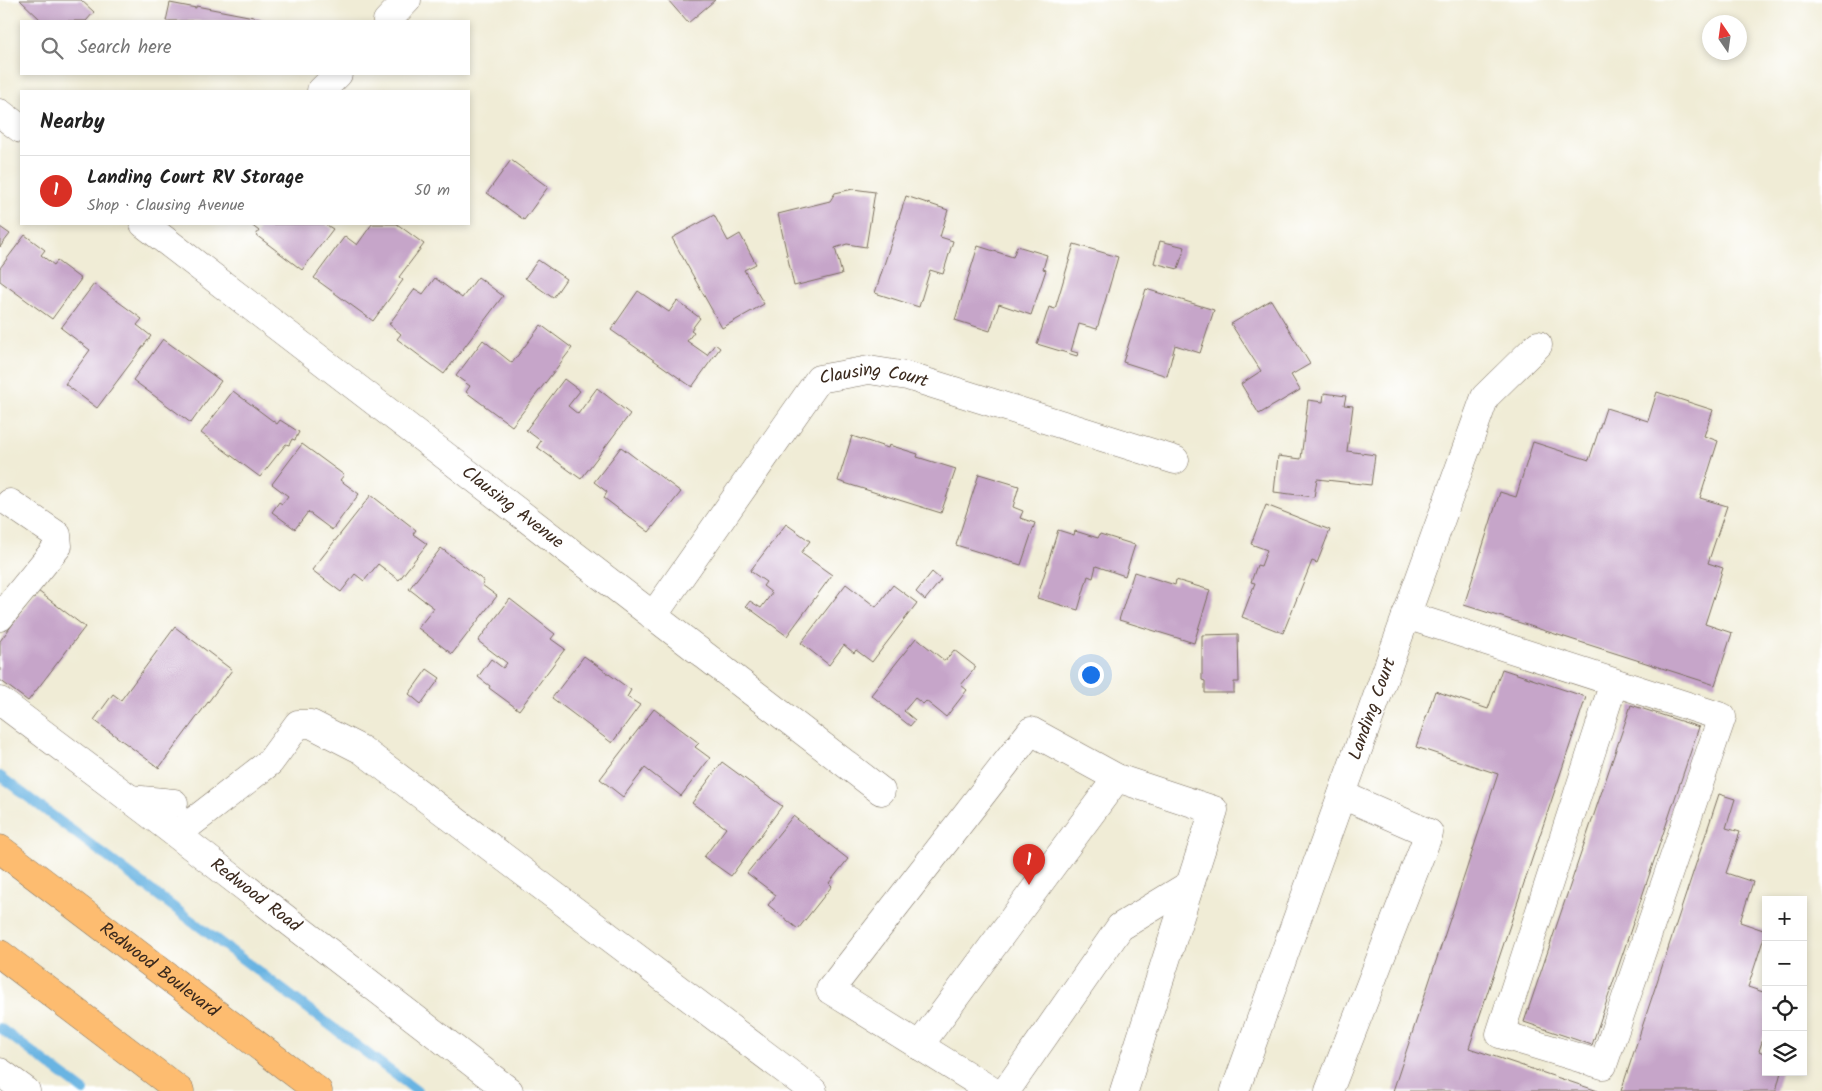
<!DOCTYPE html>
<meta charset="utf-8">
<style>
:root{--surface:#fff;--page:#f2f2f2;--text:#222;--muted:#767676;--line:#e0e0e0;--accent:#d93025}
body{margin:0;font-family:Kalam,sans-serif;background:var(--page);color:var(--text)}
.controls{position:absolute;right:15px;bottom:15px;display:grid;overflow:hidden;border-radius:0px;box-shadow:0 2px 8px #0003}
.controls button{width:45px;height:45px;display:grid;place-items:center;padding:0;border:0;border-bottom:1px solid var(--line);background:var(--surface);color:var(--text);font:25px sans-serif}
.compass{position:absolute;left:1702px;top:15px;width:45px;height:45px;border-radius:50%;background:var(--surface);box-shadow:0 2px 8px #0003;rotate:347deg}
.you{position:absolute;left:1090px;top:674px;width:18px;height:18px;margin:-12px;border:4px solid #fff;border-radius:50%;background:#1a73e8;box-shadow:0 0 0 8px #1a73e833}
.badge{display:grid;place-items:center;width:32px;height:32px;border-radius:50%;background:var(--accent);color:#fff;font-size:16px;font-weight:700}
.pin{position:absolute;translate:-50% -41px;filter:drop-shadow(0 1px 2px #0008)}
.pin::after{content:'';position:absolute;top:26px;width:18px;height:15px;background:inherit;clip-path:polygon(0 0,100% 0,50% 100%)}
.list{margin:0;padding:0;list-style:none}
h2{display:flex;justify-content:space-between;align-items:center;height:65px;margin:0;padding:0 20px;font-size:21px}
h2 small{font-size:16px;font-weight:400;color:var(--muted)}
.list li{display:grid;grid-template-columns:32px 1fr auto;gap:15px;align-items:center;box-sizing:border-box;height:70px;padding:0 20px;border-top:1px solid var(--line)}
.list b{display:block;font-size:19px;white-space:nowrap}
.list p{margin:0;font-size:16px;white-space:nowrap;color:var(--muted)}
.list em{font-size:16px;font-style:normal;color:var(--muted)}
.icon{flex:none;width:28px;height:28px;fill:none;stroke:currentColor;stroke-width:2;stroke-linecap:round;stroke-linejoin:round}
.map{position:relative;flex:none;width:1822px;height:1091px;overflow:hidden}
.search{position:absolute;background:var(--surface);box-shadow:0 2px 8px #0003;left:20px;top:20px;width:450px;height:55px;display:flex;align-items:center;gap:12px;box-sizing:border-box;padding:0 18px;border-radius:0px;color:var(--muted);font-size:19px}
.panel{position:absolute;background:var(--surface);box-shadow:0 2px 8px #0003;left:20px;top:90px;width:450px;height:135px;border-radius:0px}
.map>svg:first-child{display:block}
.lines{fill:none;stroke-linecap:round;stroke-linejoin:round}
.stream{stroke:#69b4e2;stroke-width:10}
.building{fill:#c6a5c9}
.minor-casing{stroke:#7a6e5e;stroke-width:29}
.major-casing{stroke:#7a6e5e;stroke-width:29}
.minor{stroke:#fff;stroke-width:28}
.major{stroke:#fdbc70;stroke-width:28}
.labels{text-anchor:middle;dominant-baseline:central;stroke-width:4;stroke-linejoin:round;paint-order:stroke}
.street-label{font-size:18px;fill:#3b2a1e;stroke:#fff}
</style>
<div class="map">
<svg width="1822" height="1091" viewBox="0 0 1822 1091">
<rect width="100%" height="100%" fill="#fff"/>
<filter id="ink" filterUnits="userSpaceOnUse"><feTurbulence type="fractalNoise" baseFrequency=".02" numOctaves="2"/><feDisplacementMap in="SourceGraphic" scale="10" xChannelSelector="R" yChannelSelector="G"/><feConvolveMatrix kernelMatrix="1 2 1 2 8 2 1 2 1" color-interpolation-filters="sRGB"/></filter>
<filter id="wash" filterUnits="userSpaceOnUse"><feTurbulence type="fractalNoise" baseFrequency=".0096" numOctaves="4" result="noise"/><feDisplacementMap in="SourceGraphic" scale="20" xChannelSelector="R" yChannelSelector="G"/><feGaussianBlur stdDeviation="1.12" result="paint"/><feColorMatrix in="noise" values="0 0 0 0 0 0 0 0 0 0 0 0 0 0 0 0 0 1.4 0 .05"/><feComposite in="paint" operator="in"/></filter>
<g filter="url(#wash)">
<rect width="100%" height="100%" fill="#f0ecd6"/>
<g class="lines">
<g class="stream">
<polyline points="0,776 417,1091"/>
<polyline points="0,1028 84,1091"/>
</g>
</g>
<g id="blocks">
<g class="building">
<polygon points="20,0 81,0 94,12 86,21 42,21"/>
<polygon points="668,0 715,0 688,23"/>
<polygon points="170,3 196,8 196,6 264,19 264,21 166,21"/>
<polygon points="511,160 548,187 524,220 487,193"/>
<polygon points="853,189 875,192 866,247 847,244 835,248 842,274 794,286 778,214 830,201 835,193"/>
<polygon points="906,196 948,210 940,237 953,241 943,274 930,270 919,307 875,293"/>
<polygon points="714,215 728,241 740,234 756,264 744,270 764,304 722,328 672,238"/>
<polygon points="250,224 325,224 333,229 302,270 256,235 259,231"/>
<polygon points="372,224 397,224 424,244 399,277 403,280 373,321 314,278 345,236 357,245"/>
<polygon points="0,227 10,234 0,247"/>
<polygon points="25,235 45,250 41,255 54,265 57,261 81,279 52,319 0,281 0,268"/>
<polygon points="1160,241 1185,247 1178,269 1154,263"/>
<polygon points="1074,244 1118,257 1097,329 1079,324 1071,351 1078,353 1077,356 1037,344 1049,307 1055,309"/>
<polygon points="978,246 1013,257 1017,246 1047,255 1043,269 1046,270 1031,315 999,304 990,331 955,320"/>
<polygon points="538,260 566,279 553,298 525,278"/>
<polygon points="478,277 503,296 444,374 397,339 401,334 389,324 415,289 423,294 435,278 462,298"/>
<polygon points="94,284 142,319 137,325 151,336 97,408 65,384 90,350 61,328"/>
<polygon points="1146,289 1214,310 1200,353 1175,345 1167,376 1123,362"/>
<polygon points="638,291 669,312 677,301 700,318 691,330 694,332 687,341 707,355 715,344 720,348 692,387 611,330"/>
<polygon points="1271,300 1310,364 1291,375 1300,390 1259,414 1241,384 1261,371 1231,324"/>
<polygon points="541,325 572,348 512,426 466,392 470,386 456,376 483,340 512,363"/>
<polygon points="163,339 221,381 191,423 133,380"/>
<polygon points="564,379 580,391 568,406 578,414 597,388 630,414 581,479 537,447 541,441 526,430"/>
<polygon points="233,391 277,424 280,420 299,432 295,440 292,439 289,445 286,444 260,477 201,433"/>
<polygon points="1657,392 1713,410 1704,436 1718,441 1700,498 1727,506 1708,563 1723,568 1705,624 1732,633 1715,685 1464,605 1500,492 1516,497 1533,442 1589,460 1606,408 1648,421"/>
<polygon points="1324,393 1346,396 1344,405 1353,406 1347,451 1375,455 1371,485 1317,479 1314,497 1274,492 1278,456 1301,459 1308,400 1323,402"/>
<polygon points="852,436 888,448 889,445 918,454 917,457 956,469 941,513 838,481"/>
<polygon points="302,444 344,475 340,480 359,494 332,530 308,512 295,529 272,512 279,502 282,504 288,496 272,484"/>
<polygon points="621,447 681,492 649,532 604,498 607,492 594,482"/>
<polygon points="979,474 1019,486 1013,507 1023,511 1020,518 1035,523 1021,565 956,545"/>
<polygon points="371,495 416,530 413,534 427,544 399,580 378,564 364,581 355,574 341,592 312,570"/>
<polygon points="1266,505 1330,530 1317,563 1312,561 1283,633 1242,617 1255,583 1251,582 1257,565 1261,566 1267,550 1251,544"/>
<polygon points="786,524 810,541 801,553 832,575 787,636 746,606 750,601 761,608 772,593 763,586 766,582 750,571"/>
<polygon points="1058,530 1074,535 1075,531 1098,538 1100,534 1135,545 1125,576 1096,566 1093,578 1088,576 1078,610 1037,598"/>
<polygon points="441,548 484,581 482,585 497,596 452,654 418,628 434,608 409,589"/>
<polygon points="932,572 941,580 925,600 916,592"/>
<polygon points="1134,572 1175,585 1176,580 1210,590 1194,643 1119,620"/>
<polygon points="846,584 876,607 893,585 917,603 872,662 856,650 854,653 844,645 829,665 801,643"/>
<polygon points="38,591 85,627 28,701 0,680 0,641"/>
<polygon points="510,599 555,634 551,639 565,649 519,710 489,688 490,686 478,677 491,659 503,668 507,663 478,641"/>
<polygon points="175,627 232,670 159,768 94,720 113,694 121,700"/>
<polygon points="1238,634 1239,682 1234,682 1234,693 1205,693 1205,681 1202,680 1202,635"/>
<polygon points="916,638 945,661 954,650 976,667 961,685 967,690 946,717 926,701 923,704 915,698 904,711 915,720 910,726 871,695"/>
<polygon points="584,656 631,690 627,697 640,705 612,743 552,698"/>
<polygon points="427,669 440,678 421,704 409,694"/>
<polygon points="1502,669 1586,697 1469,1048 1598,1091 1393,1091 1498,774 1416,747 1435,691 1488,709"/>
<polygon points="1631,705 1699,727 1592,1045 1524,1022"/>
<polygon points="654,709 699,743 695,747 710,758 681,796 645,768 623,797 600,779"/>
<polygon points="722,762 782,806 731,876 704,857 726,828 692,803"/>
<polygon points="1719,794 1735,799 1726,828 1740,832 1726,873 1753,882 1740,922 1766,931 1748,987 1766,993 1766,1030 1759,1051 1766,1054 1766,1072 1781,1072 1776,1091 1621,1091"/>
<polygon points="793,816 848,859 829,883 832,886 798,929 768,905 776,895 747,873"/>
</g>
</g>
</g>
<g filter="url(#ink)">
<use href="#blocks" fill-opacity="0" stroke="#7a6e5e" stroke-width="1"/>
<g class="lines">
<g class="minor-casing">
<g id="minor">
<polyline points="387,21 407,0"/>
<polyline points="321,91 338,74"/>
<polyline points="0,113 21,129"/>
<path id="s1" d="M144,224l737,567"/>
<polyline points="1406,615 1722,717 1603,1065 1500,1034 1614,682"/>
<path id="s2" d="M653,616l166,-237 50,-9 38,6 268,84"/>
<polyline points="0,617 58,546 57,535 10,503"/>
<path id="s3" d="M0,701l146,110 363,280"/>
<polyline points="130,799 174,803"/>
<polyline points="177,834 270,762 298,724 311,724 362,750 813,1091"/>
<polyline points="919,1046 1117,778"/>
<polyline points="0,1072 26,1091"/>
<polyline points="992,1091 830,990 1031,731 1117,778 1214,810 1124,1091"/>
<polyline points="1006,1091 1120,927 1189,885"/>
<path id="s4" d="M1235,1091l250,-694 53,-52"/>
<polyline points="1329,1091 1429,833 1342,795"/>
</g>
</g>
<g class="major-casing">
<g id="major">
<path id="s5" d="M0,849l318,242"/>
<polyline points="0,954 180,1091"/>
</g>
</g>
<use href="#minor" class="minor"/>
<use href="#major" class="major"/>
</g>
</g>
<g class="labels">
<g class="street-label">
<text stroke="none"><textPath href="#s2" startOffset="345">Clausing Court</textPath></text>
<text stroke="none"><textPath href="#s1" startOffset="465">Clausing Avenue</textPath></text>
<text stroke="none"><textPath href="#s4" startOffset="406">Landing Court</textPath></text>
<text stroke="none"><textPath href="#s3" startOffset="321">Redwood Road</textPath></text>
<text stroke="none"><textPath href="#s5" startOffset="200">Redwood Boulevard</textPath></text>
</g>
</g>
</svg>
<div class="controls">
<button>+</button>
<button>−</button>
<button><svg class="icon" aria-label="locate" viewBox="0 0 24 24"><circle cx="12" cy="12" r="6"/><path d="M12 2v4M12 18v4M2 12h4M18 12h4"/></svg></button>
<button><svg class="icon" aria-label="layers" viewBox="0 0 24 24"><path d="M12 4l9 5-9 5-9-5zM3 14l9 5 9-5"/></svg></button>
</div>
<svg class="compass" viewBox="-18 -18 36 36"><path d="M0-13l5 13h-10z" fill="#e53935"/><path d="M0 13l5-13h-10z" fill="#767676"/></svg>
<div class="you"></div>
<div class="pin badge" style="left:1029px;top:885px">1</div>
<div class="search"><svg class="icon" aria-label="search" viewBox="0 0 24 24"><circle cx="10" cy="10" r="6"/><path d="M15 15l6 6"/></svg>Search here</div>
<section class="panel">
<h2>Nearby<small></small></h2>
<ul class="list">
<li><span class="badge">1</span><div><b>Landing Court RV Storage</b><p>Shop · Clausing Avenue</p></div><em>50 m</em></li>
</ul>
</section>
</div>
